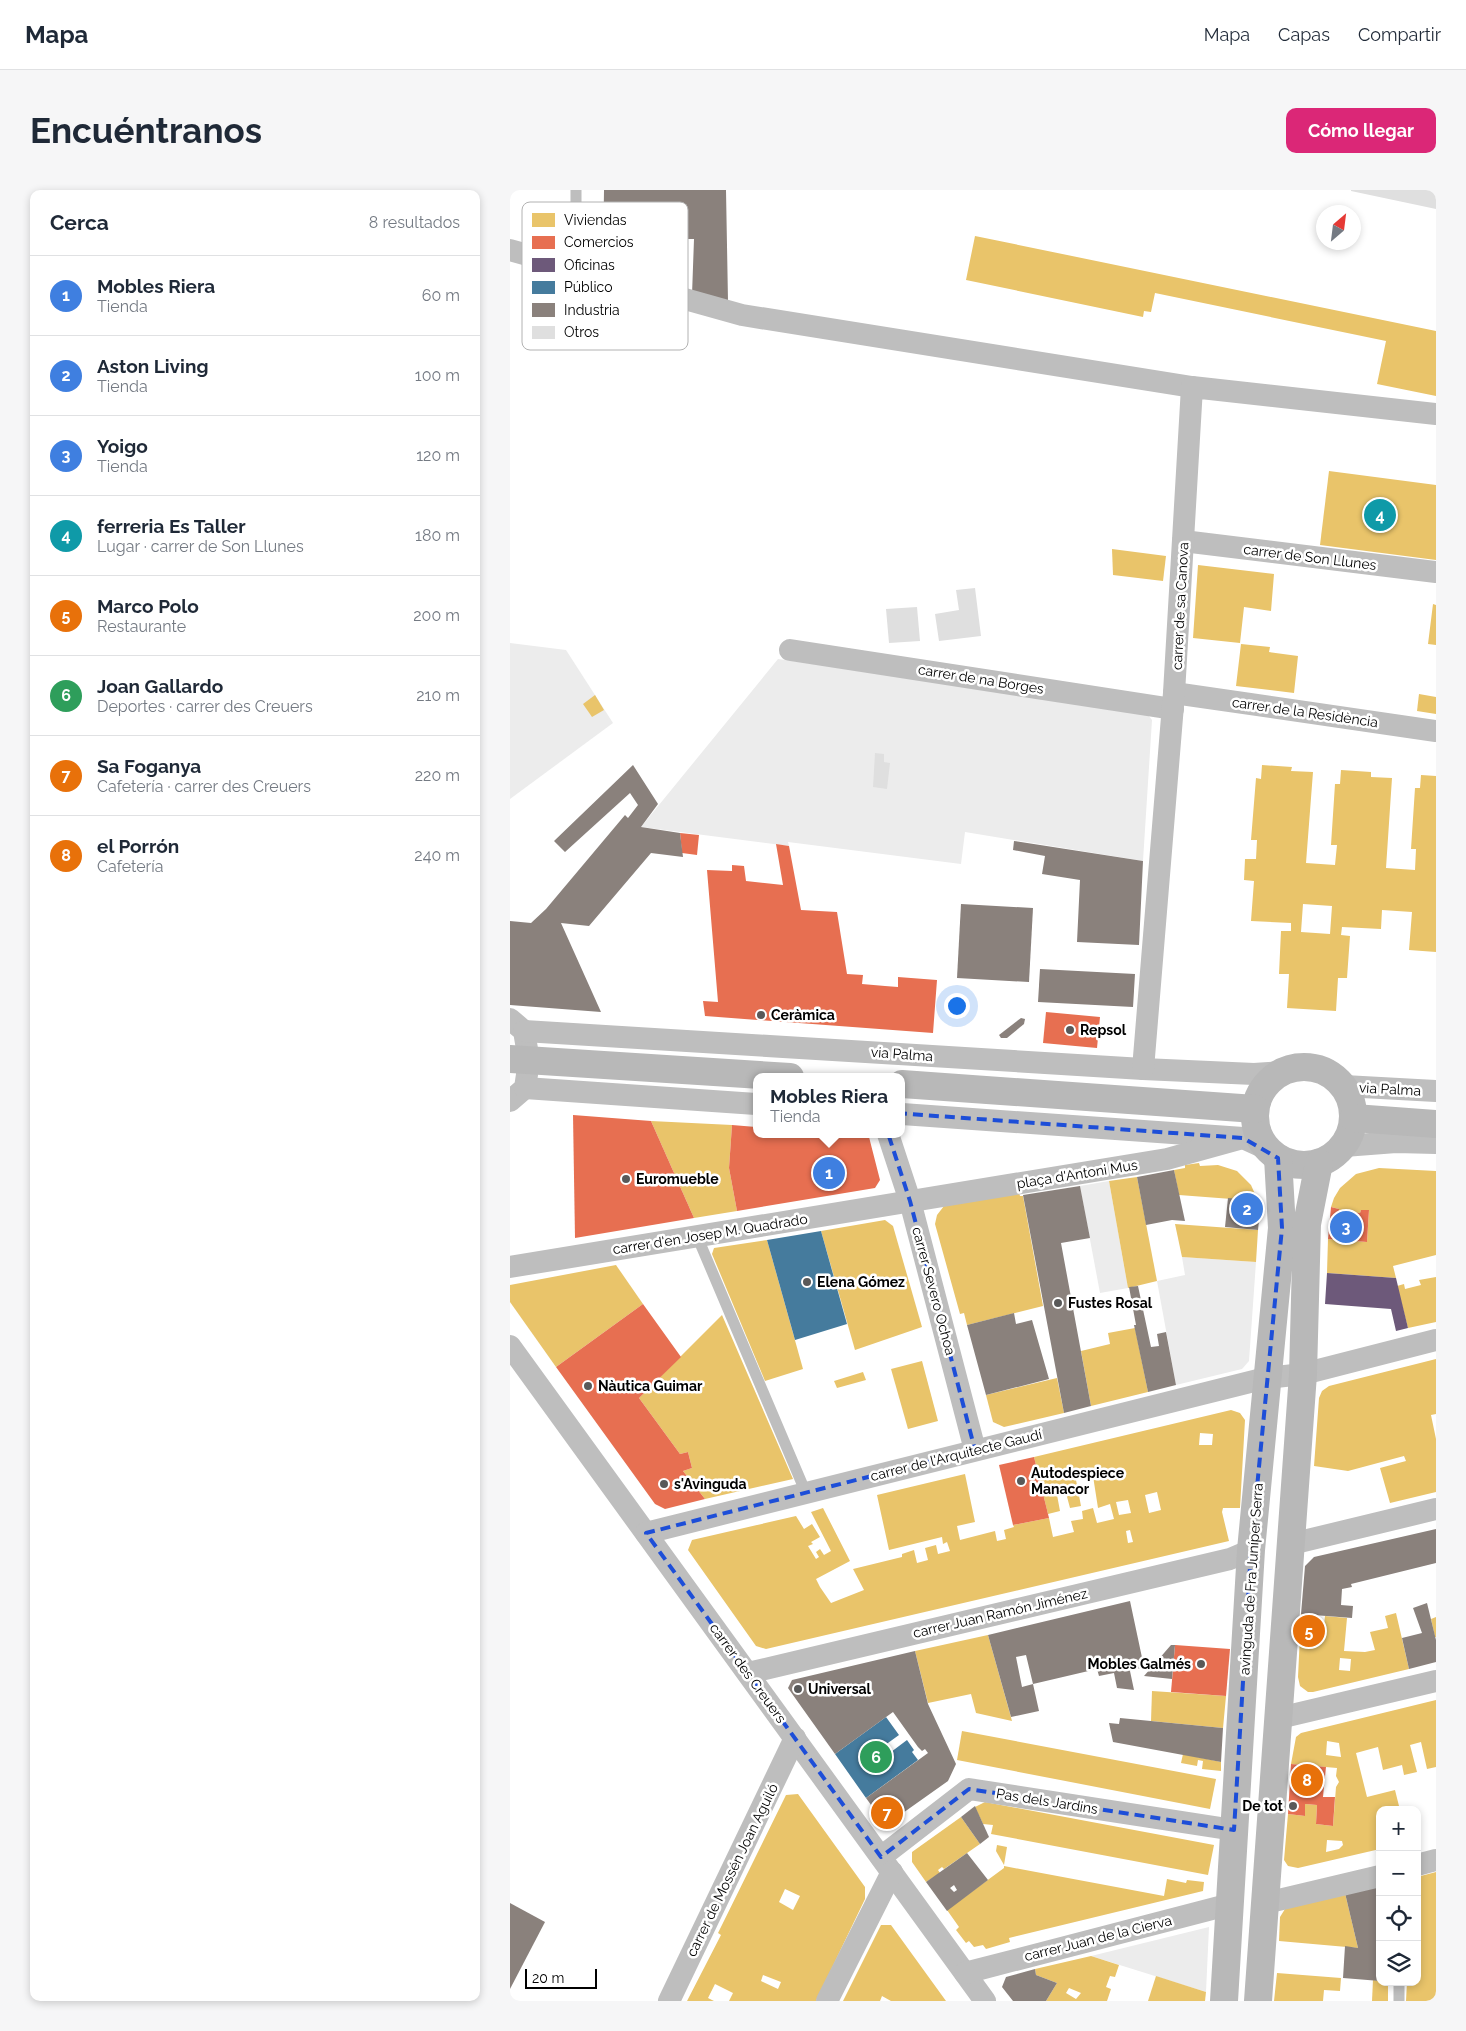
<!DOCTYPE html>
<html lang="es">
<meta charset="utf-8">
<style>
:root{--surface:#fff;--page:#f6f6f7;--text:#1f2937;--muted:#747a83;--line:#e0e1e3;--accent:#db2777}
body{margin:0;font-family:Raleway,sans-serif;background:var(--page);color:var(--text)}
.controls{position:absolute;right:15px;bottom:15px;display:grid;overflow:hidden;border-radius:10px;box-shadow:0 2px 8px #0003}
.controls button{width:45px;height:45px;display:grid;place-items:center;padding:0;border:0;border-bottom:1px solid var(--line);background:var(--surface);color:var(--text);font:25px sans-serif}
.compass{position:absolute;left:806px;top:15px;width:45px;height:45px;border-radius:50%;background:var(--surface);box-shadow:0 2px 8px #0003;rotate:28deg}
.scale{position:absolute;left:15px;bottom:12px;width:72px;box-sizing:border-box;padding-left:5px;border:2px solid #000;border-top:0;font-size:14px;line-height:18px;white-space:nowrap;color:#000;-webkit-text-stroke:4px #fff;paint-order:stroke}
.you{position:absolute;left:446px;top:815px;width:18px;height:18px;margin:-12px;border:4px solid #fff;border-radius:50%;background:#1a73e8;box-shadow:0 0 0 8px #1a73e833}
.badge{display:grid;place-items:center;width:32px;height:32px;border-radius:50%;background:var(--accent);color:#fff;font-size:16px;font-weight:700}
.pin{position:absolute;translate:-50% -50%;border:2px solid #fff;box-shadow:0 1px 5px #0006}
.popup{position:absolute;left:243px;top:883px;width:152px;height:65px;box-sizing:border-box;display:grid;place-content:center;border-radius:10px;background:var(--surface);filter:drop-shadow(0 1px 4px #0005);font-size:16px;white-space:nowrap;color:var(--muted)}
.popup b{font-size:19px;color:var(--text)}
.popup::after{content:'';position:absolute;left:50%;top:100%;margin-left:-10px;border:10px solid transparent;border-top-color:var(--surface)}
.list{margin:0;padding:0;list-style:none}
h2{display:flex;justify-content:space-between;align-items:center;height:65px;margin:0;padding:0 20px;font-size:21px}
h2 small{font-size:16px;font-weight:400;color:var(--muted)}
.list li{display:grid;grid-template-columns:32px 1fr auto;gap:15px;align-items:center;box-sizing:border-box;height:80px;padding:0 20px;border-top:1px solid var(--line)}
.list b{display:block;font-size:19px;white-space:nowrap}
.list p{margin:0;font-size:16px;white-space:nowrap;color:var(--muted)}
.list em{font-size:16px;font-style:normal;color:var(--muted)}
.icon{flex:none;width:28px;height:28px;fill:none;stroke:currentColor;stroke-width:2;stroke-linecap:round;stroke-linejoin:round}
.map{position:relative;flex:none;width:926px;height:1811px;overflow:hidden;border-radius:10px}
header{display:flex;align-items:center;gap:30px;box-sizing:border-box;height:70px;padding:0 25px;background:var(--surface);border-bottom:1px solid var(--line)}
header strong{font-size:24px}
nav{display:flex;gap:28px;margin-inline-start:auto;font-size:18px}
.intro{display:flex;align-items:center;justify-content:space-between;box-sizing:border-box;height:120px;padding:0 30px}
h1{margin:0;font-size:35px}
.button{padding:12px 22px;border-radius:10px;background:var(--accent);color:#fff;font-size:18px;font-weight:700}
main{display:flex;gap:30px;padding:0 30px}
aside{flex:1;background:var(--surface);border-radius:10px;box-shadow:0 2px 8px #0003}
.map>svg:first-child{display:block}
.green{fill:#ececec}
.homes{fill:#e9c46a;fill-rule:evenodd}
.shops{fill:#e76f51}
.offices{fill:#6d597a}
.public{fill:#457b9d}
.industry{fill:#8a817c;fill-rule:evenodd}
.building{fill:#dfdfdf}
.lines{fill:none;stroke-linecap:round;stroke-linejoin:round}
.lane{stroke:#bebebe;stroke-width:11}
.street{stroke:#bebebe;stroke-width:22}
.secondary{stroke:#b8b8b8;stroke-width:28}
.marked{fill:none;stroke:#1d4ed8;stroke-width:4;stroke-dasharray:10 6;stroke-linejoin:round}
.poi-dot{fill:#595959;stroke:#fff;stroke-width:2}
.labels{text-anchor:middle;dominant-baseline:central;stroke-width:5;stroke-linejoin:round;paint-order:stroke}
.street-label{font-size:14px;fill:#000;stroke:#fff}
.poi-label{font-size:14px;font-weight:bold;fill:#000;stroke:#fff;text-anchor:start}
.key{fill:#fff;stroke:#b2b2b2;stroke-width:1}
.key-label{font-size:14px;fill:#000}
</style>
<header>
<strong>Mapa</strong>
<nav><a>Mapa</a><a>Capas</a><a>Compartir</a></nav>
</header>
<div class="intro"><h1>Encuéntranos</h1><a class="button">Cómo llegar</a></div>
<main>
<aside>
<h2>Cerca<small>8 resultados</small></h2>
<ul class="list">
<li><span class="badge" style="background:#3f7fe0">1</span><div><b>Mobles Riera</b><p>Tienda</p></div><em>60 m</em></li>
<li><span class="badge" style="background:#3f7fe0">2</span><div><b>Aston Living</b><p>Tienda</p></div><em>100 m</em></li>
<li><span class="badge" style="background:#3f7fe0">3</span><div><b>Yoigo</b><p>Tienda</p></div><em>120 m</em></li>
<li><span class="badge" style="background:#0f9aa8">4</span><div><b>ferreria Es Taller</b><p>Lugar · carrer de Son Llunes</p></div><em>180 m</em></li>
<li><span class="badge" style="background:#e8710a">5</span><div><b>Marco Polo</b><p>Restaurante</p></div><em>200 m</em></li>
<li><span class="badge" style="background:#2e9e5b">6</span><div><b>Joan Gallardo</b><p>Deportes · carrer des Creuers</p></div><em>210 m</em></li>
<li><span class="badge" style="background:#e8710a">7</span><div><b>Sa Foganya</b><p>Cafetería · carrer des Creuers</p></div><em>220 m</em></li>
<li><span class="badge" style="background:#e8710a">8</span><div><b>el Porrón</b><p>Cafetería</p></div><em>240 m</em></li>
</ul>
</aside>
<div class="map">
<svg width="926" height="1811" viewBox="0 0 926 1811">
<rect width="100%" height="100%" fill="#fff"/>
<g class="green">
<polygon points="0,453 56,460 103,533 0,609"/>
<polygon points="268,469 635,521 642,530 633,671 455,642 451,674 278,652 279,656 131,637"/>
<polygon points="599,991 618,1098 590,1103 570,996"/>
<polygon points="672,1067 746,1072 739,1171 732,1179 666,1195 647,1091 675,1085"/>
<polygon points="699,1737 696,1802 581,1766"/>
</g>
<g class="homes">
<polygon points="465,46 926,141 926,206 867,194 876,151 645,103 641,122 634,121 633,127 456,90"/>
<polygon points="819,281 926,295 926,370 810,355"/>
<polygon points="602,359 656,366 653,391 603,385"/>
<polygon points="688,375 764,384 761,421 734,417 730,453 683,448"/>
<polygon points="923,414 926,415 926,455 918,454"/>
<polygon points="731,454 760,457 759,462 788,466 784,503 726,496"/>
<polygon points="909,504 926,507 926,524 907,521"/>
<polygon points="85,505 94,520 82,527 73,514"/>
<path d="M752,575l30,2 -1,4 22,1 -7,91 29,2 2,-20h-6l4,-61h5l1,-14 30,2v5l21,1 -6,90 29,2 1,-21h-5l4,-61h5l1,-13 15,1v176l-27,-2 3,-38 -30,-2 -1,19 -39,-2 -1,8 9,1 -3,42h-9l-2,33 -49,-3 2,-34h-10l2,-43h10v-8l-40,-2 3,-40 -10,-1 1,-21h11l1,-19h-6l5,-62 5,1zM793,714l29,2 -2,28 -29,-2z"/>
<polygon points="141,931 222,935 219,978 227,1021 184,1028"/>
<polygon points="689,973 690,976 708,975 727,981 741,995 748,1011 669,1005 664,980 675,978 675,975"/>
<polygon points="869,978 926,981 926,1065 883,1076 886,1088 817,1083 818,1049 857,1052 859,1020 851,1020 850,1023 837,1022 836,1028 829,1027 829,1019 821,1017 824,1008 830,998 846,984"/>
<polygon points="627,987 647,1091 618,1098 599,991"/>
<polygon points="509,1003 510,1006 513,1006 533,1116 457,1135 454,1123 450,1124 425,1034 427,1025 434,1016"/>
<polygon points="375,1030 383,1036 412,1137 345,1160 311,1041"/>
<polygon points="665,1034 748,1040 746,1072 672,1067"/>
<polygon points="257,1050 293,1179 255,1191 202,1064 204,1058"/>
<polygon points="106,1075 133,1114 46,1177 0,1112 0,1095"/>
<polygon points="926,1087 926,1132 898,1138 887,1096 894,1094 895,1099 911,1095 909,1090"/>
<polygon points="212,1125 283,1289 195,1309 173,1281 182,1278 178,1262 170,1264 129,1208"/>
<polygon points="625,1138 638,1202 581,1216 571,1161 600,1154 598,1143"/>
<polygon points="926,1169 926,1224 921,1225 926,1249 926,1302 880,1313 870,1278 896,1271 894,1266 838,1281 804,1276 809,1208 812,1201 819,1196"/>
<polygon points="412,1171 428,1231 398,1239 381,1179"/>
<polygon points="353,1182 356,1190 327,1198 324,1191"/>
<polygon points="547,1188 554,1223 494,1237 483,1232 476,1205"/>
<path d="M721,1220l9,3 5,7 -5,88h-17l-1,4 7,29 -463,108 -10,-3 -68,-96 4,-10 104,-24 8,13 8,-5 8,13 -9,5 2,2 -5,2 8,13 3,-2 -3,-5 4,-3 4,6 7,-4 -20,-39 12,-4 27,53 -34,18 4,8 11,16 33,-13 -11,-21 49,-12v-3l12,-4 3,13 11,-3 -3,-12 11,-3 2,9 12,-3 -3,-9 -4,2 -1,-7 -53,13 -12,-55 88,-21 10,48 -18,4 3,14 35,-9 2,10 9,-2 -2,-9 10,-3 -1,-2 36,-7 4,19 21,-5 -3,-11 12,-2 -1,-8 11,-3 4,15 17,-4 -4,-15 -12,4 -5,-32 -17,4 5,26 -11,2 -4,-15 -9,2 3,16 -12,3 -14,-57zM690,1243l13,1 -1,11h-13zM647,1302l4,18 -12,3 -4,-18zM618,1310l3,13 -12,2 -3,-13zM620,1340l3,12 -5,1 -2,-12z"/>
<path d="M886,1423l13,56 -96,23h-5l-8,-6 -2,-9 3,-63 18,2 -2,26h5l3,-26 22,2 -3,33 21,1 10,-2 -5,-18 18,-4 -3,-12zM830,1468l11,1 -1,12 -11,-1z"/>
<polygon points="926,1427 926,1447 925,1447 921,1429"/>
<polygon points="478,1445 502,1531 466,1523 461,1504 418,1513 405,1461"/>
<polygon points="642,1501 716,1506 713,1538 641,1531"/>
<path d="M926,1510v67l-9,2 -6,-27 -11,3 7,27 -13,3 -2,-10 -19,5 -5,-23 -22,6 11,44 28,-7 5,20h-20v39l-82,19 -10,-2 -4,-6 4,-46 17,2v-12l12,1 -1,19 17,2 3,-39 3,-5 -3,-6 1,-8 -46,-4 5,-27 5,-4zM817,1551l12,2 2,14 -15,-2zM817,1650l15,1 1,4 -4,4 -13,3z"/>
<polygon points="452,1541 706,1589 700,1619 447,1570"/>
<polygon points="673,1564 711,1572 711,1581 692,1579 693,1571 688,1570 687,1576 671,1573"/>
<path d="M288,1604l67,93v12l-49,102h-87l4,-8 -18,-9 -7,14 6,3h-27l34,-66 -3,-2 68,-138zM275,1699l15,7 -7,14 -14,-8zM253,1785l18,7 -3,7 -17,-8z"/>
<polygon points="475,1612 704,1655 698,1685 481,1644 483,1635 473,1634 465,1617"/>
<polygon points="451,1627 470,1654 434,1679 432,1677 428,1680 430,1683 416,1692 402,1672 402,1662"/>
<polygon points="487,1655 497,1657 494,1675 486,1661"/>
<polygon points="494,1676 654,1706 657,1689 676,1693 677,1690 694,1692 693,1701 499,1748 500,1752 476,1759 473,1755 464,1757 459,1751 456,1753 446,1740 449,1737 437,1720 494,1678"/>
<polygon points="926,1682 926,1811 896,1811 897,1792 907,1792 907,1687"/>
<polygon points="835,1703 848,1758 769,1751 770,1727 775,1719"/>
<polygon points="371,1735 381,1735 436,1811 381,1811 372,1806 370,1811 333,1811"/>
<path d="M581,1766l28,9 -4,12 -5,-1 -4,11 5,2 -4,12h-61l11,-18 -21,-8 -1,-6zM559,1798l12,5 -5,6 -10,-6z"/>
<polygon points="767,1783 831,1788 830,1801 814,1800 813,1811 764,1811"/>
<polygon points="646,1786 696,1802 695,1811 638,1811"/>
<polygon points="863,1790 878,1792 878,1811 862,1811"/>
</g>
<g class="shops">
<polygon points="170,643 189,645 187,665 172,663"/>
<polygon points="266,654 279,656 291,720 327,722 337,784 353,785 352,794 375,796 388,797 388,787 427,790 423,843 195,826 193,811 208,812 197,680 222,681 222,675 234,676 236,691 273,695"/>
<polygon points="536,822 590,827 587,858 533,853"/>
<polygon points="63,925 141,931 184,1028 65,1048"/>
<polygon points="222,935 246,937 246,944 354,944 359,947 370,990 365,998 227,1021 219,978"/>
<polygon points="821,1017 829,1019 829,1027 836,1028 837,1022 850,1023 851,1020 859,1020 857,1052 818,1049"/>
<polygon points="133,1114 171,1167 129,1208 170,1264 178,1262 182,1278 173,1281 195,1309 155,1319 145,1314 46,1177"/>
<polygon points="524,1267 539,1328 503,1335 489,1275"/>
<polygon points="665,1455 720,1459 716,1506 661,1502"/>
<polygon points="781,1574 816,1577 813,1607 825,1607 823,1636 806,1634 807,1615 795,1614 795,1626 778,1624"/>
</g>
<polygon class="offices" points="817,1083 886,1088 898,1138 886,1141 881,1119 815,1114"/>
<g class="public">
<polygon points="311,1041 337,1134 285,1150 257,1050"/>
<polygon points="376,1527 389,1545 371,1558 377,1565 397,1550 404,1560 402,1562 408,1570 356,1608 325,1564"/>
</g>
<g class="industry">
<polygon points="94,0 216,0 218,111 182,105 184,49 153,49 151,93 102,82 93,68"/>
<polygon points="123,575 148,614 131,637 170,643 173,667 141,663 79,736 51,733 91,822 0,815 0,731 21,733 36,719 115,625 118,628 128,615 120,603 55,662 44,651"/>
<polygon points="504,651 633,671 629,755 567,752 570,690 532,684 535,666 503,660"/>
<polygon points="451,714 523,718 519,792 447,788"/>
<polygon points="530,779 625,784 623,817 528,812"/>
<polygon points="511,828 515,829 514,834 497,848 491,848 489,845"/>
<polygon points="664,980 675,1031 662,1030 636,1035 627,987"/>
<polygon points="570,996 580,1048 551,1053 581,1216 554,1223 513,1005"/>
<polygon points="718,1008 748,1011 750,1021 748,1040 715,1037"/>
<polygon points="628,1096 641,1157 649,1156 647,1144 656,1142 666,1195 638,1202 624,1135 626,1135 619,1097"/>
<polygon points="504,1123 506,1134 522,1130 539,1189 476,1205 457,1135"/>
<polygon points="926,1339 926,1373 841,1394 842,1397 832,1399 831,1415 843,1416 842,1428 791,1424 795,1376 804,1367"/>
<path d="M620,1411l14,66 -14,4 4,19 -17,-2 -3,-15 -15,3 -2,-7 -64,15 6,27 -28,6 -23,-82zM516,1465l7,29 -11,3 -6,-30z"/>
<polygon points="917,1413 926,1450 926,1472 899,1479 892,1448 912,1443 903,1418"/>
<polygon points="661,1455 665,1455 662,1489 634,1486"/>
<polygon points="405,1461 418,1514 446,1574 438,1591 383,1630 372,1630 356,1608 418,1563 415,1559 412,1561 408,1557 383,1522 325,1564 278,1498 282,1490"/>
<polygon points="610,1528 713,1538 711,1572 603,1552 599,1533 609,1534"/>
<polygon points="465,1616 479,1647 470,1654 451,1627"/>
<path d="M457,1663l21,27 -41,31 -21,-29zM444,1695l3,5 -3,2 -4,-4z"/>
<polygon points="867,1697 870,1709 870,1791 833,1788 835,1756 848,1758 835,1703"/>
<polygon points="0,1713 35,1732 0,1799"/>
<polygon points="525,1779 526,1785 547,1793 536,1811 503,1811 492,1797 496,1787"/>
</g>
<g class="building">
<polygon points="841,0 926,0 926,19 841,1"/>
<polygon points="465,398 471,446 429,451 425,424 449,420 446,400"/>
<polygon points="407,417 410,451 379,453 376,419"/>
<polygon points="365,563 374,564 374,572 380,573 377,599 363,597"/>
</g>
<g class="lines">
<g class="lane">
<polyline points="66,80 66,0"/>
<polyline points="187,1046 296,1303"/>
<polyline points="889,1811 889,1792"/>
</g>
<g class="street">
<polyline points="0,60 232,125 682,197"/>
<polyline points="673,351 926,382"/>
<polyline points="280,460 663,519"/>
<polyline points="664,503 926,541"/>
<polyline points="0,829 14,841 19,871 15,898 0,911"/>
<polyline points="14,841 633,879 744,884 771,882"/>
<polyline points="633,879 664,503 682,197 926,224"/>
<polyline points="834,896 926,901"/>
<polyline points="15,898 246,914"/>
<polyline points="392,924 733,948 757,959"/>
<polyline points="378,944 400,1011 465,1260"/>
<polyline points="834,956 886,952 926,953"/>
<polyline points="0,1077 657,969 733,948"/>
<polyline points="0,1156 475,1811"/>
<polyline points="136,1343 756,1188 793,1184 926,1150"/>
<polyline points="781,1354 926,1319"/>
<polyline points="238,1483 720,1369 741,1360"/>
<polyline points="769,1528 926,1491"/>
<polyline points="371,1667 459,1599 724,1640"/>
<polyline points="907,1675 926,1670"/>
<polyline points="756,1713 870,1686"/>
<polyline points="455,1783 721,1714"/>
<polyline points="159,1811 285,1548"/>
<polyline points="317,1811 382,1682"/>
</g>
<g class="secondary">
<polyline points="0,869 280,887"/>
<circle cx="794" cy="926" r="49"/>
<polyline points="392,894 745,919"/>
<polyline points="844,928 926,934"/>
<polyline points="714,1811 741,1360 772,1038 768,968"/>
<polyline points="748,1811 793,1184 797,1034 809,973"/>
</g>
</g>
<path class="marked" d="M371,922l362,26 35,20 4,70 -31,322 -17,280 -265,-41 -88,68 -235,-324 329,-83 -65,-249z"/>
<g class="poi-dot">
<circle cx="251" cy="825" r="5"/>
<circle cx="560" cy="840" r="5"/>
<circle cx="116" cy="989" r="5"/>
<circle cx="297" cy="1092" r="5"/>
<circle cx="548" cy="1113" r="5"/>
<circle cx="78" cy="1196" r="5"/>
<circle cx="511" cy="1291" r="5"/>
<circle cx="154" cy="1294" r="5"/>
<circle cx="691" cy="1474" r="5"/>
<circle cx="288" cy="1499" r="5"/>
<circle cx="783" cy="1616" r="5"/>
</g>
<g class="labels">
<g class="street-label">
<text transform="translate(800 367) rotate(7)">carrer de Son Llunes</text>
<text transform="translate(670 416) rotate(-87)">carrer de sa Canova</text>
<text transform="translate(471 489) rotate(9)">carrer de na Borges</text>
<text transform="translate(795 522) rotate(8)">carrer de la Residència</text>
<text transform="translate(392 864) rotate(4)">via Palma</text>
<text transform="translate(880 899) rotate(3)">via Palma</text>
<text transform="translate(567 984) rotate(-9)">plaça d'Antoni Mus</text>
<text transform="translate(200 1044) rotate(-9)">carrer d'en Josep M. Quadrado</text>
<text transform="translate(424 1101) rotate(75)">carrer Severo Ochoa</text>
<text transform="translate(446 1265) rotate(-14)">carrer de l'Arquitecte Gaudí</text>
<text transform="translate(741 1389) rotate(-86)">avinguda de Fra Juníper Serra</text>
<text transform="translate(490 1423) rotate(-13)">carrer Juan Ramón Jiménez</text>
<text transform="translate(238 1483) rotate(54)">carrer des Creuers</text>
<text transform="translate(537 1611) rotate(9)">Pas dels Jardins</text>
<text transform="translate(222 1680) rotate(-64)">carrer de Mossén Joan Aguiló</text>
<text transform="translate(588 1748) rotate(-14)">carrer Juan de la Cierva</text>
</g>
<g class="poi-label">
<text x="261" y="825">Ceràmica</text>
<text x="570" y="840">Repsol</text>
<text x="126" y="989">Euromueble</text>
<text x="307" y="1092">Elena Gómez</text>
<text x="558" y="1113">Fustes Rosal</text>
<text x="88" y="1196">Nàutica Guimar</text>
<text x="521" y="1283">Autodespiece<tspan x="521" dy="16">Manacor</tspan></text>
<text x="164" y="1294">s'Avinguda</text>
<text x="681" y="1474" text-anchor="end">Mobles Galmés</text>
<text x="298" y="1499">Universal</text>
<text x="773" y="1616" text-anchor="end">De tot</text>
</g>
</g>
<rect x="12" y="12" width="166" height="148" rx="8" class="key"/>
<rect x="22" y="23" width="23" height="14" fill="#e9c46a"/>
<rect x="22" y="46" width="23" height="13" fill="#e76f51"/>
<rect x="22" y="68" width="23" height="14" fill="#6d597a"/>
<rect x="22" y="91" width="23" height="13" fill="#457b9d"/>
<rect x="22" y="113" width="23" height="14" fill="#8a817c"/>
<rect x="22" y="136" width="23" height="13" fill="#dfdfdf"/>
<g class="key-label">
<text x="54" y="35">Viviendas</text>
<text x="54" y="57">Comercios</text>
<text x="54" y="80">Oficinas</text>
<text x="54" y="102">Público</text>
<text x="54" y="125">Industria</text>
<text x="54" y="147">Otros</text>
</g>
</svg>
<div class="controls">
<button>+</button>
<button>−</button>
<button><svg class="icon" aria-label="locate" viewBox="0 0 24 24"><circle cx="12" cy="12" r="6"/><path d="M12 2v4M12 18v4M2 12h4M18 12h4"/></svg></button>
<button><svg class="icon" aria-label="layers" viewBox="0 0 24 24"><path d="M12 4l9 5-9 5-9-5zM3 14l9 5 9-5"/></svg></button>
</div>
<svg class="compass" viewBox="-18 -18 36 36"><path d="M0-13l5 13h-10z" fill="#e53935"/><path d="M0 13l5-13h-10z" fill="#747a83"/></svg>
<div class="scale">20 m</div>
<div class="you"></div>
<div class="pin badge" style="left:319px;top:983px;background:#3f7fe0">1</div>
<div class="popup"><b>Mobles Riera</b>Tienda</div>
<div class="pin badge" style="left:737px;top:1019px;background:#3f7fe0">2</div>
<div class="pin badge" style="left:836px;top:1037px;background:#3f7fe0">3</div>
<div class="pin badge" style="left:870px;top:325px;background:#0f9aa8">4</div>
<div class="pin badge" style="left:799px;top:1441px;background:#e8710a">5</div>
<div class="pin badge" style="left:366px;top:1567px;background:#2e9e5b">6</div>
<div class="pin badge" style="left:377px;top:1623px;background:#e8710a">7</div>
<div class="pin badge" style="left:797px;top:1590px;background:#e8710a">8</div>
</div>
</main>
